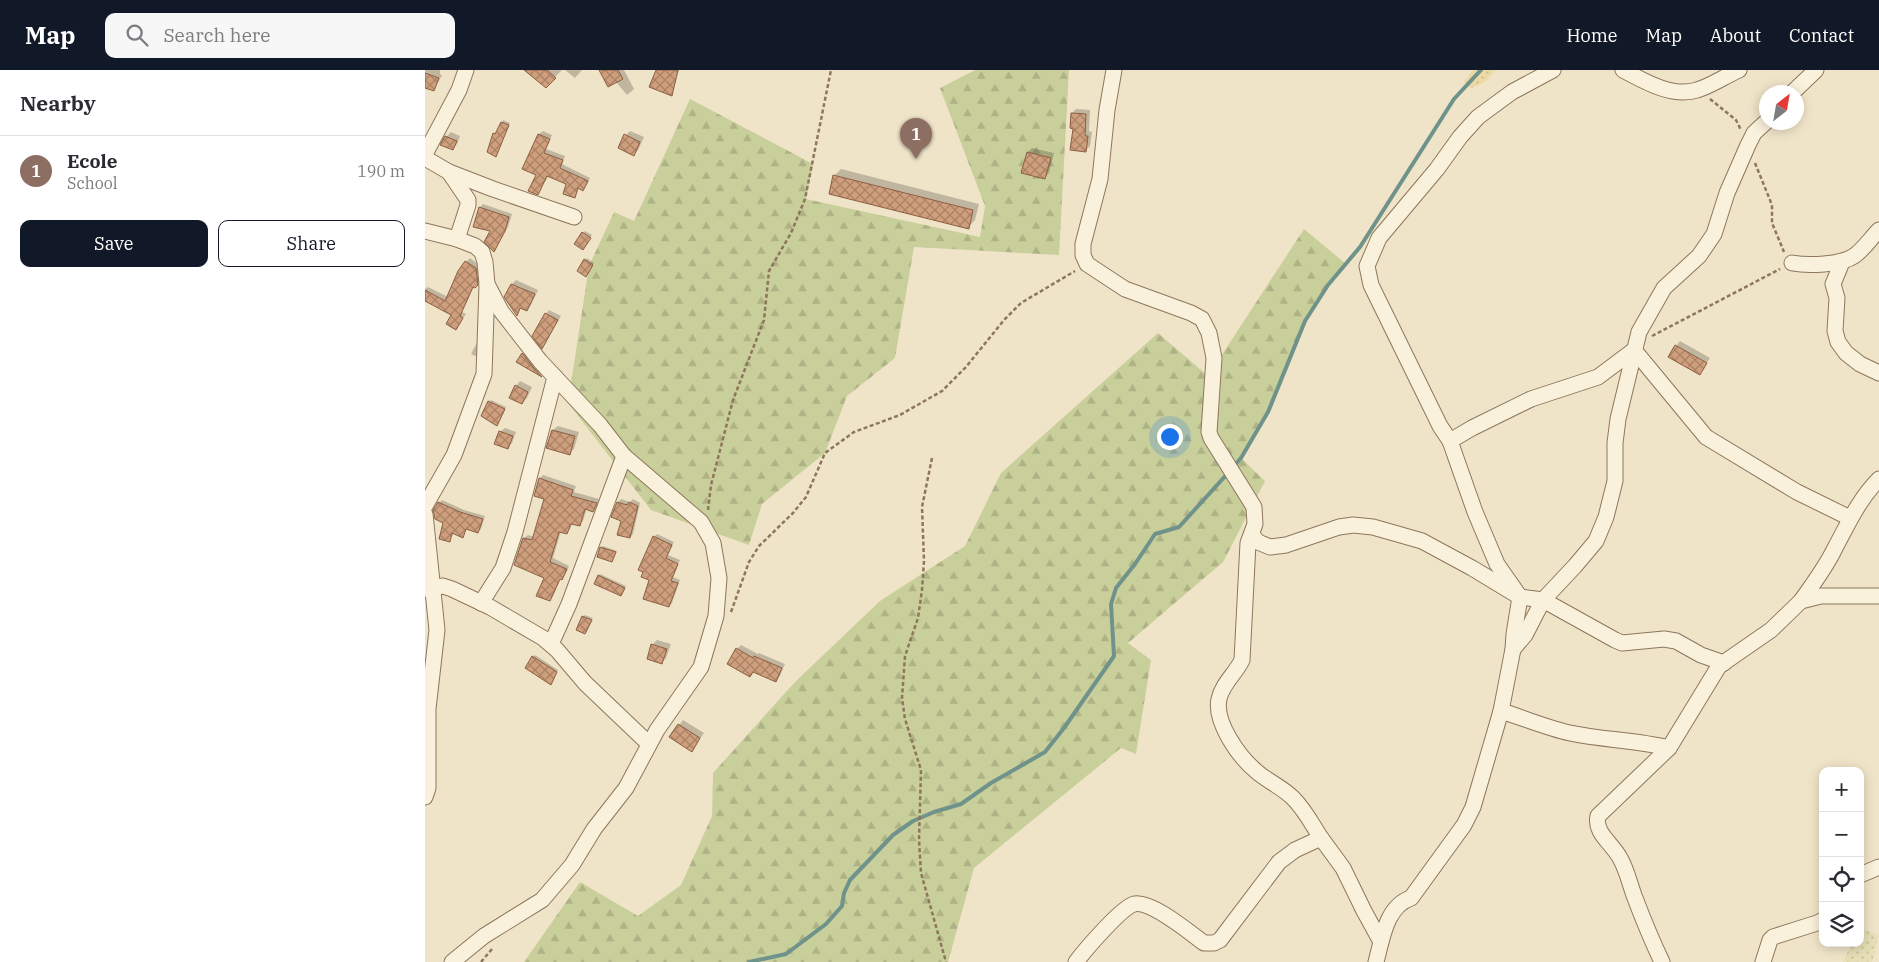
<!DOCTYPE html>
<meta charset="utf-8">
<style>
:root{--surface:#fff;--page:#f7f7f7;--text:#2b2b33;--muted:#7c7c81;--line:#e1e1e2;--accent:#111827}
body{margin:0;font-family:"IBM Plex Serif",serif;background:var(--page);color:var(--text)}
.controls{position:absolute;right:15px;bottom:15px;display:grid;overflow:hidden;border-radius:10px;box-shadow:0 2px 12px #0003}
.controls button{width:45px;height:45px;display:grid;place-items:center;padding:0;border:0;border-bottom:1px solid var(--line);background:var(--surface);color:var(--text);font:25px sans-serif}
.compass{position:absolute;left:1334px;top:15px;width:45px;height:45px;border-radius:50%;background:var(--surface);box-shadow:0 2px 12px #0003;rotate:31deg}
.you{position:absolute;left:744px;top:366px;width:18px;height:18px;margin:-12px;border:4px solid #fff;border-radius:50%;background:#1a73e8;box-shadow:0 0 0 8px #1a73e833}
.badge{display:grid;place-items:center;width:32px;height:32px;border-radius:50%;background:var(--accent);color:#fff;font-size:16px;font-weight:700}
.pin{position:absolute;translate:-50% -41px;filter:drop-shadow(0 1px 2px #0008)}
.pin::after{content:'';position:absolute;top:26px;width:18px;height:15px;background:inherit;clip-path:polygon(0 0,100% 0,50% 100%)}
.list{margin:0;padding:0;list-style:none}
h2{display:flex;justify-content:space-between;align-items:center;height:65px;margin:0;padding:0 20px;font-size:21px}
h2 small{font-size:16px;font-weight:400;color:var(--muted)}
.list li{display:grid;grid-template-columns:32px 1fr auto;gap:15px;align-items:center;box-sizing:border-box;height:70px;padding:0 20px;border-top:1px solid var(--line)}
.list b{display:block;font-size:19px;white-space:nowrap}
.list p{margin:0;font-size:16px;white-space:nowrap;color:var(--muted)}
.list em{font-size:16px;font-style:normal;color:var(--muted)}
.actions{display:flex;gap:10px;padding:15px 20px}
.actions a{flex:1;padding:11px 0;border:1px solid var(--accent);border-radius:10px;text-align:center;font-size:18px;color:var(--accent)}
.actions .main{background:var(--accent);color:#fff}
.icon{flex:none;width:28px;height:28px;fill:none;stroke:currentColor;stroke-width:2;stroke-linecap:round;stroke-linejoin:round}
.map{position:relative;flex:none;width:1454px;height:892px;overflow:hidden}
header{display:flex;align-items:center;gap:30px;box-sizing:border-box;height:70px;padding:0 25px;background:var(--accent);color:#fff}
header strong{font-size:24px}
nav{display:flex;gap:28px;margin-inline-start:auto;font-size:18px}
.search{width:350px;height:45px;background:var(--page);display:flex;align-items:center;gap:12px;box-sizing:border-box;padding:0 18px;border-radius:10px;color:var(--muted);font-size:19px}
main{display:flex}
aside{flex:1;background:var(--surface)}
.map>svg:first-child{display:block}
.farmland{fill:url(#farmland-dots)}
.forest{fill:url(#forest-firs)}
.sand{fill:url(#sand-dots)}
.shadow{fill:#0003}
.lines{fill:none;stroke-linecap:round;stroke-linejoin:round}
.stream{stroke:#6f938a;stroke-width:4}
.building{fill:url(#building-cross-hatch);stroke:#8d5f41}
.minor-casing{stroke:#8d765c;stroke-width:17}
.path{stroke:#8d765c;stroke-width:2.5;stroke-dasharray:4 2.5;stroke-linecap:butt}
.minor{stroke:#faf1dc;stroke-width:15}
</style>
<header>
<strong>Map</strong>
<div class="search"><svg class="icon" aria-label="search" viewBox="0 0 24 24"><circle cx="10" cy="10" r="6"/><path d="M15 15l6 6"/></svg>Search here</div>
<nav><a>Home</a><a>Map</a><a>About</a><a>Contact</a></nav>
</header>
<main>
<aside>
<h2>Nearby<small></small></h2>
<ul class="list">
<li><span class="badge" style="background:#8d6e63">1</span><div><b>Ecole</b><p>School</p></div><em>190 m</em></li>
</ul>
<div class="actions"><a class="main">Save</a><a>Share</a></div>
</aside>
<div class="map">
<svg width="1454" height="892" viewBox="0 0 1454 892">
<defs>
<pattern id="farmland-dots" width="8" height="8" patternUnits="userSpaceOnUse" patternTransform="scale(1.25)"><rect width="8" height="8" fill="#e6deb5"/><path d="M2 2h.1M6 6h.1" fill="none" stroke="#c6bf9b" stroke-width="1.8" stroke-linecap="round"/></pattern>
<pattern id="forest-firs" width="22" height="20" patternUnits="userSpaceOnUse" patternTransform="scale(1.25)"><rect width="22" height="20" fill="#c9cf9b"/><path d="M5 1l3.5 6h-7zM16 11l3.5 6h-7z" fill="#aeb285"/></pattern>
<pattern id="sand-dots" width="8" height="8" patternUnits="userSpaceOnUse" patternTransform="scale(1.25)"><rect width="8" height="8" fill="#ecd9a5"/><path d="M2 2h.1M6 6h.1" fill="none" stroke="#cbbb8e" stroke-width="1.8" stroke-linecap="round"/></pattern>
<pattern id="building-cross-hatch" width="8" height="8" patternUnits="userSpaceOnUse" patternTransform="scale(1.25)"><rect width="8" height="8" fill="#cf9f7d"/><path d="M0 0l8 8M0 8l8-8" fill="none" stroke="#a98266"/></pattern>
</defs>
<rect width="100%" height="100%" fill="#f0e4c8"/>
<polygon class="farmland" points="1435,858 1454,865 1447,892 1418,892 1427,873 1435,873"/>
<g class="forest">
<polygon points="550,0 644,0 634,185 489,177 470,288 422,326 400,383 337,434 324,475 226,440 143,333 164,196 189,142 209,151 265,29 388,94 381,129 555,167 560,136 515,18"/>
<polygon points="879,159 921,194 903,215 880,251 843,342 816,388 840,411 798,492 703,573 726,590 711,684 696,678 549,798 523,892 99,892 155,812 213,846 256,815 287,746 288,703 370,612 455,531 540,476 576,403 733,263 783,306"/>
</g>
<polygon class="sand" points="1048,0 1071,0 1060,12 1046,18 1039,12"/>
<g class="shadow">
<polygon points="0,0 15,0 15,4 17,5 9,20 0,16"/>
<polygon points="101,0 137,0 121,16"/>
<polygon points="140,0 157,0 150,8"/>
<polygon points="181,0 199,0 209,19 202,25"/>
<polygon points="240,0 254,0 247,24"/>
<polygon points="651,39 665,40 664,61 667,62 665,76 660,81 649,58 647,43"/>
<polygon points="78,50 85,53 71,85 63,82 69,63 72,62"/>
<polygon points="118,61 127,65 121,79 140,86 137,94 165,108 161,116 158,119 154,118 150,126 143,114 124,105 113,123 112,104 99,98 114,64"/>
<polygon points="205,61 219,67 213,80 209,84 201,65"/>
<polygon points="26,62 35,66 32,74 28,79 21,67"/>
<polygon points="607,78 629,83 624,103 620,107 603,82"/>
<polygon points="416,99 554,134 550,150 543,157 409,106"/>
<polygon points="58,134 87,144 83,157 69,181 67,160 49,156 55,137"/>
<polygon points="160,161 167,165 160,177 158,163"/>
<polygon points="45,188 54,195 56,211 50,217 49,216 37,242 41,244 31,258 28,245 0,230 0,219 3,217 23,227 41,192"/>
<polygon points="162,188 169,193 163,203 160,190"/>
<polygon points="91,210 113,220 106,235 102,239 97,237 92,244 87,214"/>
<polygon points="124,240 136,246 118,277 121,244"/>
<polygon points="1255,271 1285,288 1275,303 1251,276"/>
<polygon points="52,273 52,285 50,286 46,284"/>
<polygon points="102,279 120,301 117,305 93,291"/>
<polygon points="95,311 107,317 102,328 97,333 91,316"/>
<polygon points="66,330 81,337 72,355 58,346"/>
<polygon points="133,356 154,362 149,379 145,383 123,377 128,360"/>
<polygon points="80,358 91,362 87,373 83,377 75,362"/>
<polygon points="118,405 151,416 149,422 174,429 172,437 168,440 162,438 158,451 154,455 147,453 145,459 142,463 136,461 128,488 144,496 140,505 136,508 128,526 125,530 120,507 90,494 99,468 103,465 110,467 121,428 115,408"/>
<polygon points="196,429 205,432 208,429 215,433 208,464 205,467 193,432"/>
<polygon points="17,430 39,440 60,446 56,459 53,462 42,458 37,466 29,463 24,471 14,433"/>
<polygon points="232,464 249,472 243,485 255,490 248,507 255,510 247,533 244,536 225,509 229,467"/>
<polygon points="178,476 192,481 187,491 176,478"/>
<polygon points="175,504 201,516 198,522 196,524 170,514"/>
<polygon points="160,545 168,548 160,563 158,547"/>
<polygon points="232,570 246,574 241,588 237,592 227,575"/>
<polygon points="316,575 333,584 334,583 360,594 355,606 350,611 329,601 325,606 312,579"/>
<polygon points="110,585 133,600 127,611 101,597"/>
<polygon points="258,650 279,663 267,681 246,667"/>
</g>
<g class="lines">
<g class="stream">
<polyline points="809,396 816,388 843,342 880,251 903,215 935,177 1029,29 1056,0"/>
<polyline points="324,892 361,884 401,854 417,836 419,823 425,810 468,765 488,751 509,742 536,734 566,713 620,682 639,658 689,586 686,534 691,518 710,494 730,464 754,457 803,403"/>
</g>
</g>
<g class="building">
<polygon points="99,0 122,0 131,8 121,18"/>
<polygon points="174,0 193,0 198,9 183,17"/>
<polygon points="231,0 253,0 247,26 224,17"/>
<polygon points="0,3 14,8 9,21 0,18"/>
<polygon points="646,43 661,44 660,66 663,66 661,82 645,80 648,59 645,58"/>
<polygon points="76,52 84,55 71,87 62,82 68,63 70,64"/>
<polygon points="113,64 125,69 119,83 138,90 135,98 163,111 158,121 153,118 150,128 138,124 141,114 122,106 113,125 103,121 111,105 97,99"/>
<polygon points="199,64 215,72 209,86 193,78"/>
<polygon points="20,66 32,71 28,80 15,75"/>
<polygon points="602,82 626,88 620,109 596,103"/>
<polygon points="408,105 548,140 544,159 404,124"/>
<polygon points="54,137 84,147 80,161 69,182 59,172 65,161 48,157"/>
<polygon points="157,162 166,168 158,180 149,174"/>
<polygon points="159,189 168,195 161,207 152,201"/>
<polygon points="40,191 51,198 53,215 50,218 48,217 35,246 38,248 31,260 21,254 26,245 0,231 0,220 20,231 33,201"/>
<polygon points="86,214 110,224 102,241 95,238 92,246 79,227"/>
<polygon points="120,243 133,250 117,279 107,266"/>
<polygon points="1250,275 1282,293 1275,305 1243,287"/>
<polygon points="97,283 108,297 117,307 91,292"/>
<polygon points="90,315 103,322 97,334 84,328"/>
<polygon points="63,331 80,339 72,356 56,346"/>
<polygon points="127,360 150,366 145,385 121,378"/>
<polygon points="74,361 88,366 83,379 69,374"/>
<polygon points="114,408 148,420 146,426 172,433 168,442 160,439 155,456 146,454 142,464 134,462 125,492 142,499 137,510 135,509 125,531 111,526 119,508 89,495 98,468 107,470 119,429 109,426"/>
<polygon points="13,432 35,442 58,449 53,463 41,459 38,468 27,463 25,472 14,469 18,453 10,449 8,440"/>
<polygon points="192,432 202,435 204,432 213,436 205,468 192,465 196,451 186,447"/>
<polygon points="228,466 247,475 241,488 253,494 246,511 253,513 244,537 218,529 224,510 216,507 218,502 213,500"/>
<polygon points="175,477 191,482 187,492 172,487"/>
<polygon points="173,505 200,518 196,526 169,514"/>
<polygon points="157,546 167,550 160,564 151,560"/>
<polygon points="226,574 242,579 237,594 222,589"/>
<polygon points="311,578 328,588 329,586 357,598 351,612 328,602 325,607 302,594"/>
<polygon points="107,586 132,602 126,615 100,598"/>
<polygon points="253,654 275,668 267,682 244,667"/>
</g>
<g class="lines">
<g class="minor-casing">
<g id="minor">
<polyline points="1128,0 1087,22 1053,47 1035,67 1012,99 954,168 942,196 946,215 1015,356 1025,371 1047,358 1106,329 1173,307 1209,280 1281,367 1372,422 1425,448"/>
<path d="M1198,0c21,11 49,28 74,20 14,-4 28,-14 42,-20"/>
<polyline points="1368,22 1391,0"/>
<polyline points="0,84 34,20 41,0"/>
<polyline points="0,88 24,102 43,130 43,135 32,169"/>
<polyline points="24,102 68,119 149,147"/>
<polyline points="0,161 32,169 50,176 57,182 60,192 62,214 76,241 115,291 175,355 199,386 276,452 288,473 294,508 291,546 276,597 232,660 201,718 169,759 147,795 117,830 59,866 27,892"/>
<polyline points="1417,192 1408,214 1412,228 1410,261 1413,272 1421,283 1435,294 1454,303"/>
<path d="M1367,193c16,3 49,2 62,-7 9,-6 17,-18 25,-26"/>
<path d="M1025,371l25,71 22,52 23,33 -6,37 -1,15 -12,62c23,7 46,17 69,22 33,7 66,7 99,15"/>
<polyline points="0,436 29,385 59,304 62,215"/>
<polyline points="0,444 12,560 3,639 3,718 0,727"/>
<polyline points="827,465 833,472 845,477 861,475 914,457 928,455 948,457 997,471 1047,498 1095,527 1118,530 1190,570 1197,573 1239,569 1251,571 1276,585 1299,593"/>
<polyline points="0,519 18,516 27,519 65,537 118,568 132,580 160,613 224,674"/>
<path d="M1376,531c12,-17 25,-34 34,-53 13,-24 24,-49 44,-69"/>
<polyline points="56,533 78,498 90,462 130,307"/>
<polyline points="126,574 144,534 199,386"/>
<polyline points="1088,579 1100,565 1118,530 1150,496 1171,471 1181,447 1190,411 1190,373 1193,349 1214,262 1239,218 1274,186 1289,164 1302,123 1323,75 1329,63 1342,51"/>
<polyline points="896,768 918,798 939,841 956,872"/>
<polyline points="1435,805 1454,797"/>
<path d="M651,892c9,-12 45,-54 58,-58 17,-4 56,29 70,39h10l6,-3 59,-78 16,-12 26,-12c-9,-14 -16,-28 -28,-40 -11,-11 -26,-17 -37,-27 -17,-14 -42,-49 -37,-72 3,-15 17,-26 23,-39l6,-117 7,-19 -1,-17 -43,-69 -2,-6 5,-74 -5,-25 -7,-14 -11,-6 -66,-24 -38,-25 -4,-9v-11l17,-65 7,-69 7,-40"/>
<path d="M951,892c6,-22 10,-56 35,-64l53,-73 9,-18 28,-96"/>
<path d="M1237,892c-10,-21 -19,-43 -27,-64 -5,-13 -8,-28 -15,-40 -8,-15 -26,-25 -22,-42l71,-68 50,-82 52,-36 30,-29 20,-5h58"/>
<polyline points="1338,892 1345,870 1348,867 1392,853 1398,850"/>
</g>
</g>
<g class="path">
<polyline points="1285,29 1311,50 1316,60"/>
<polyline points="1330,93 1347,135 1347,153 1359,182"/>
<polyline points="1227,266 1355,199"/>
<polyline points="507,388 497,437 499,491 497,520 493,548 480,586 477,628 480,649 496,700 494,770 496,803 521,892"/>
<polyline points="283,440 286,415 308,330 339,250 344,201 366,163 380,129 406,0"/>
<polyline points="306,542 324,492 334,476 368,443 381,427 400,383 429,362 475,345 517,321 541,297 579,250 596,233 650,201"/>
<polyline points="56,892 67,879"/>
</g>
<use href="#minor" class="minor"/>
</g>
</svg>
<div class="controls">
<button>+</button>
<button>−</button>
<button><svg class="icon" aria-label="locate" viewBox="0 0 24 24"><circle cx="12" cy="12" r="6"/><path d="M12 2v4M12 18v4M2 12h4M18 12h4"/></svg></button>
<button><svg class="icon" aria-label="layers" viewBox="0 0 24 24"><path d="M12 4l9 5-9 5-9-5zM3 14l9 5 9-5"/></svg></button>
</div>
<svg class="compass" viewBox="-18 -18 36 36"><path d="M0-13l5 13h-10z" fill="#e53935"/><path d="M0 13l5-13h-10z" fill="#7c7c81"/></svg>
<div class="you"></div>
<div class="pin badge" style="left:491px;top:89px;background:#8d6e63">1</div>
</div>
</main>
